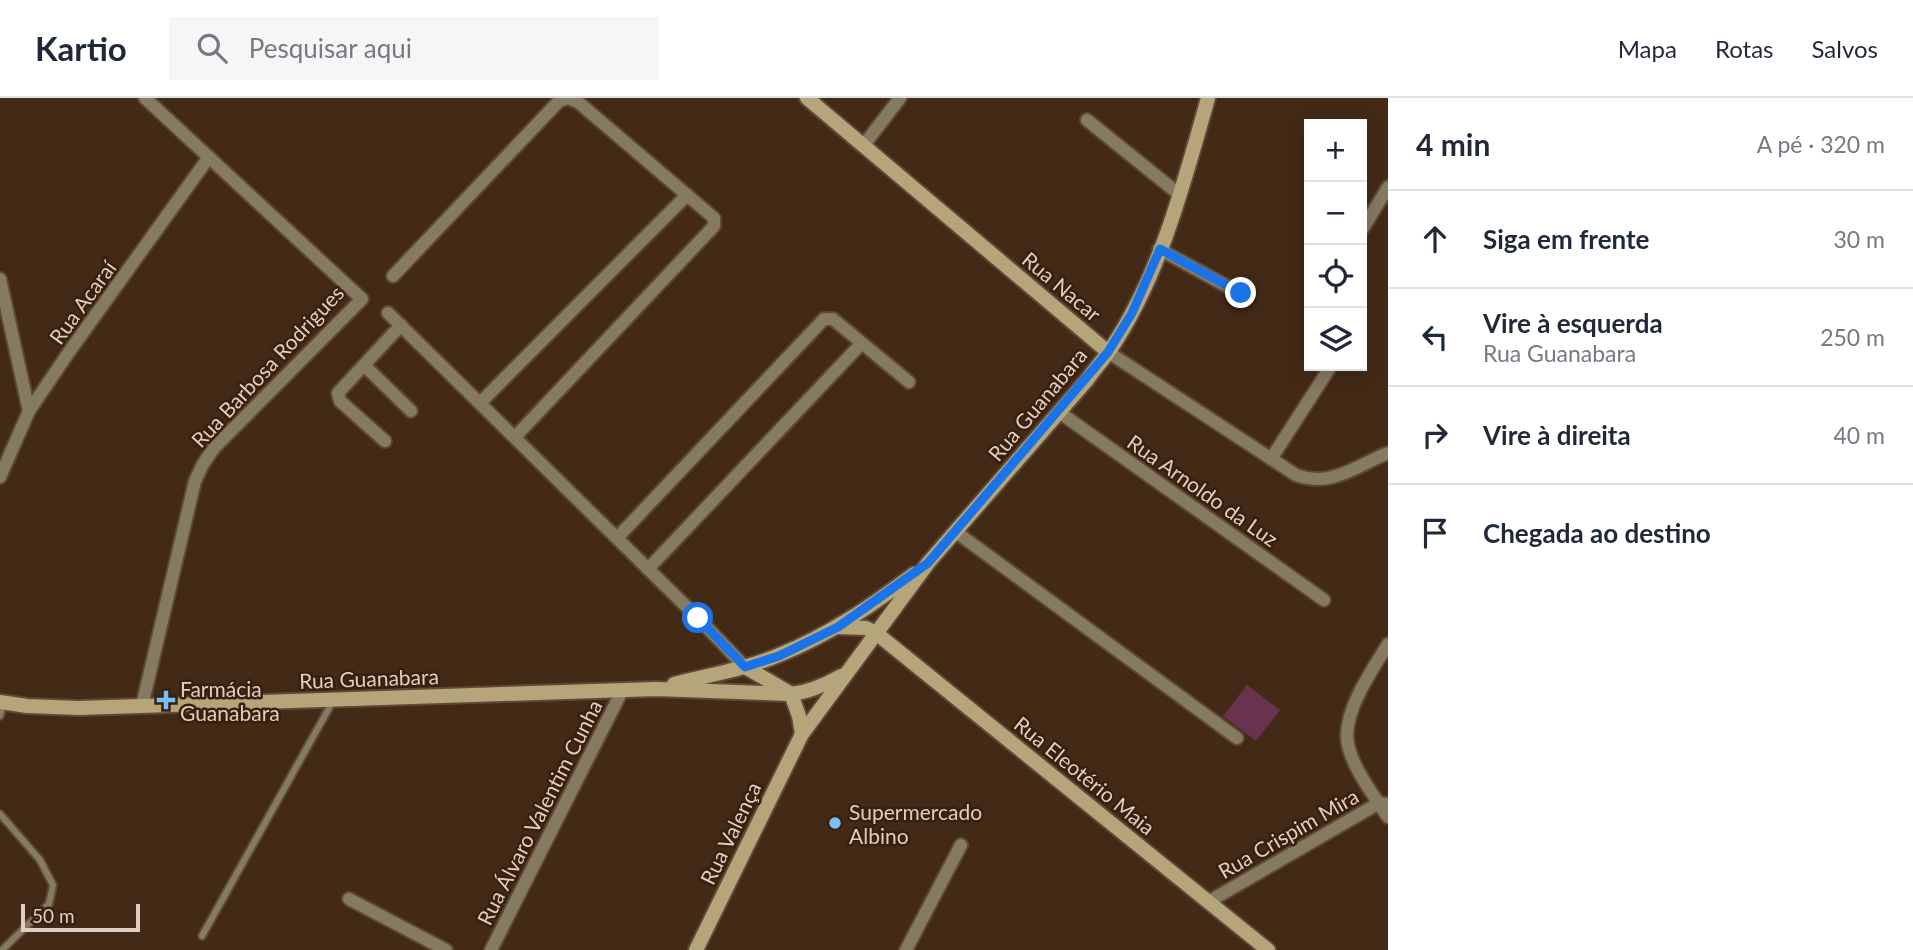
<!DOCTYPE html>
<html lang="pt">
<meta charset="utf-8">
<style>
:root{--surface:#fff;--page:#f6f6f7;--text:#1f2937;--muted:#747a83;--line:#e0e1e3}
body{margin:0;font-family:Lato,sans-serif;background:var(--page);color:var(--text)}
.controls{position:absolute;right:21px;top:21px;display:grid;overflow:hidden;border-radius:0px;box-shadow:0 4px 18px #0003}
.controls button{width:63px;height:63px;display:grid;place-items:center;padding:0;border:0;border-bottom:2px solid var(--line);background:var(--surface);color:var(--text);font:35px sans-serif}
.scale{position:absolute;left:21px;bottom:18px;width:119px;box-sizing:border-box;padding-left:7px;border:4px solid #dfcfc3;border-top:0;font-size:19px;line-height:24px;white-space:nowrap;color:#dfcfc3;-webkit-text-stroke:5px #38200c;paint-order:stroke}
.stop{position:absolute;width:21px;height:21px;margin:-16px;border:5px solid #1a73e8;border-radius:50%;background:#fff}
.stop.end{background:#1a73e8;border-color:#fff;box-shadow:0 2px 7px #0008}
.list{margin:0;padding:0;list-style:none}
h2{display:flex;justify-content:space-between;align-items:center;height:91px;margin:0;padding:0 28px;font-size:30px}
h2 small{font-size:23px;font-weight:400;color:var(--muted)}
.list li{display:grid;grid-template-columns:46px 1fr auto;gap:21px;align-items:center;box-sizing:border-box;height:98px;padding:0 28px;border-top:2px solid var(--line)}
.list b{display:block;font-size:26px;white-space:nowrap}
.list p{margin:0;font-size:23px;white-space:nowrap;color:var(--muted)}
.list em{font-size:23px;font-style:normal;color:var(--muted)}
.icon{flex:none;width:38px;height:38px;fill:none;stroke:currentColor;stroke-width:2;stroke-linecap:round;stroke-linejoin:round}
.map{position:relative;flex:none;width:1388px;height:852px;overflow:hidden}
header{display:flex;align-items:center;gap:42px;box-sizing:border-box;height:98px;padding:0 35px;background:var(--surface);border-bottom:2px solid var(--line)}
header strong{font-size:33px}
nav{display:flex;gap:38px;margin-inline-start:auto;font-size:24px}
.search{width:490px;height:63px;background:var(--page);display:flex;align-items:center;gap:18px;box-sizing:border-box;padding:0 24px;border-radius:0px;color:var(--muted);font-size:26px}
main{display:flex}
aside{flex:1;background:var(--surface)}
.map>svg:first-child{display:block}
.green{fill:#693350}
.lines{fill:none;stroke-linecap:round;stroke-linejoin:round}
.service-casing{stroke:#5f4835;stroke-width:10}
.minor-casing{stroke:#5f4835;stroke-width:16}
.secondary-casing{stroke:#5f4835;stroke-width:18}
.service{stroke:#857b61;stroke-width:6}
.minor{stroke:#857b61;stroke-width:12}
.secondary{stroke:#b4a67a;stroke-width:14}
.route{stroke:#1a73e8;stroke-width:9}
.poi-dot{fill:#79bff8;stroke:#38200c;stroke-width:2.5}
.labels{text-anchor:middle;dominant-baseline:central;stroke-width:5;stroke-linejoin:round;paint-order:stroke}
.street-label{font-size:21px;fill:#dfcfc3;stroke:#38200c}
.poi-label{font-size:21px;fill:#dfcfc3;stroke:#38200c;text-anchor:start}
</style>
<header>
<strong>Kartio</strong>
<div class="search"><svg class="icon" aria-label="search" viewBox="0 0 24 24"><circle cx="10" cy="10" r="6"/><path d="M15 15l6 6"/></svg>Pesquisar aqui</div>
<nav><a>Mapa</a><a>Rotas</a><a>Salvos</a></nav>
</header>
<main>
<div class="map">
<svg width="1388" height="852" viewBox="0 0 1388 852">
<rect width="100%" height="100%" fill="#432a16"/>
<polygon class="green" points="1247,587 1280,612 1256,643 1223,618"/>
<g class="lines">
<g class="service-casing">
<g id="service">
<polyline points="0,618 4,604"/>
<polyline points="0,716 40,762 53,787 49,806 2,852"/>
<polyline points="202,838 333,603"/>
</g>
</g>
<g class="minor-casing">
<g id="minor">
<polyline points="1087,22 1180,97"/>
<polyline points="863,48 900,0"/>
<polyline points="1362,132 1388,89"/>
<polyline points="1159,151 1241,196"/>
<polyline points="393,178 559,3 568,0 578,4 714,120 714,128 515,339"/>
<polyline points="0,181 29,313"/>
<polyline points="388,215 698,520 745,569"/>
<path d="M1108,254l188,123c35,13 60,-9 92,-22"/>
<polyline points="364,267 411,313"/>
<polyline points="480,305 687,97"/>
<polyline points="1059,314 1324,502"/>
<polyline points="385,343 340,303 338,295 401,227"/>
<polyline points="1271,361 1331,268"/>
<polyline points="0,379 29,313 69,254 209,59"/>
<polyline points="956,434 1237,640"/>
<polyline points="617,440 824,221 833,221 909,284"/>
<polyline points="648,471 861,246"/>
<path d="M1388,546c-15,25 -40,60 -41,90 -1,26 27,62 41,83"/>
<polyline points="142,608 195,383 203,366 214,350 362,201 145,0"/>
<polyline points="349,801 446,852"/>
<polyline points="1208,804 1379,705 1388,706"/>
<polyline points="491,852 622,593"/>
<polyline points="906,852 961,747"/>
</g>
</g>
<g class="secondary-casing">
<g id="secondary">
<polyline points="807,0 1108,254"/>
<polyline points="838,529 866,530 876,535 1268,852"/>
<polyline points="745,569 790,595"/>
<path d="M674,586c35,-9 72,-15 105,-29 50,-20 92,-49 135,-81"/>
<polyline points="791,596 799,618 802,636"/>
<path d="M0,604l27,4 52,2 577,-19 135,5c18,-2 34,-9 50,-18"/>
<path d="M696,852l106,-216 126,-171 159,-183c7,-10 16,-20 23,-30 50,-74 74,-167 98,-252"/>
</g>
</g>
<use href="#service" class="service"/>
<use href="#minor" class="minor"/>
<use href="#secondary" class="secondary"/>
</g>
<g class="lines">
<polyline class="route" points="698,520 745,569 779,558 838,529 928,465 1108,254 1132,215 1160,151 1241,195"/>
</g>
<g class="poi-dot">
<path d="M162.5 591.5h7v7h7v7h-7v7h-7v-7h-7v-7h7z"/>
<circle cx="835" cy="725" r="7"/>
</g>
<g class="labels">
<g class="street-label">
<text transform="translate(1062 188) rotate(40)">Rua Nacar</text>
<text transform="translate(82 204) rotate(-54)">Rua Acaraí</text>
<text transform="translate(267 268) rotate(-47)">Rua Barbosa Rodrigues</text>
<text transform="translate(1037 306) rotate(-50)">Rua Guanabara</text>
<text transform="translate(1203 392) rotate(35)">Rua Arnoldo da Luz</text>
<text transform="translate(369 580) rotate(-2)">Rua Guanabara</text>
<text transform="translate(1085 677) rotate(39)">Rua Eleotério Maia</text>
<text transform="translate(539 714) rotate(-63)">Rua Álvaro Valentim Cunha</text>
<text transform="translate(730 735) rotate(-64)">Rua Valença</text>
<text transform="translate(1288 735) rotate(-30)">Rua Crispim Mira</text>
</g>
<g class="poi-label">
<text x="180" y="590">Farmácia<tspan x="180" dy="24">Guanabara</tspan></text>
<text x="849" y="713">Supermercado<tspan x="849" dy="24">Albino</tspan></text>
</g>
</g>
</svg>
<div class="controls">
<button>+</button>
<button>−</button>
<button><svg class="icon" aria-label="locate" viewBox="0 0 24 24"><circle cx="12" cy="12" r="6"/><path d="M12 2v4M12 18v4M2 12h4M18 12h4"/></svg></button>
<button><svg class="icon" aria-label="layers" viewBox="0 0 24 24"><path d="M12 4l9 5-9 5-9-5zM3 14l9 5 9-5"/></svg></button>
</div>
<div class="scale">50 m</div>
<div class="stop" style="left:698px;top:520px"></div>
<div class="stop end" style="left:1241px;top:195px"></div>
</div>
<aside>
<h2>4 min<small>A pé · 320 m</small></h2>
<ul class="list">
<li><svg class="icon" aria-label="ahead" viewBox="0 0 24 24"><path d="M12 20V5M6 11l6-6 6 6"/></svg><div><b>Siga em frente</b></div><em>30 m</em></li>
<li><svg class="icon" aria-label="left" viewBox="0 0 24 24"><path d="M17 20v-9H6M10 6l-5 5 5 5"/></svg><div><b>Vire à esquerda</b><p>Rua Guanabara</p></div><em>250 m</em></li>
<li><svg class="icon" aria-label="right" viewBox="0 0 24 24"><path d="M7 20v-9h11M14 6l5 5-5 5"/></svg><div><b>Vire à direita</b></div><em>40 m</em></li>
<li><svg class="icon" aria-label="arrive" viewBox="0 0 24 24"><path d="M6 21V4h12l-3 4 3 4H6"/></svg><div><b>Chegada ao destino</b></div></li>
</ul>
</aside>
</main>
